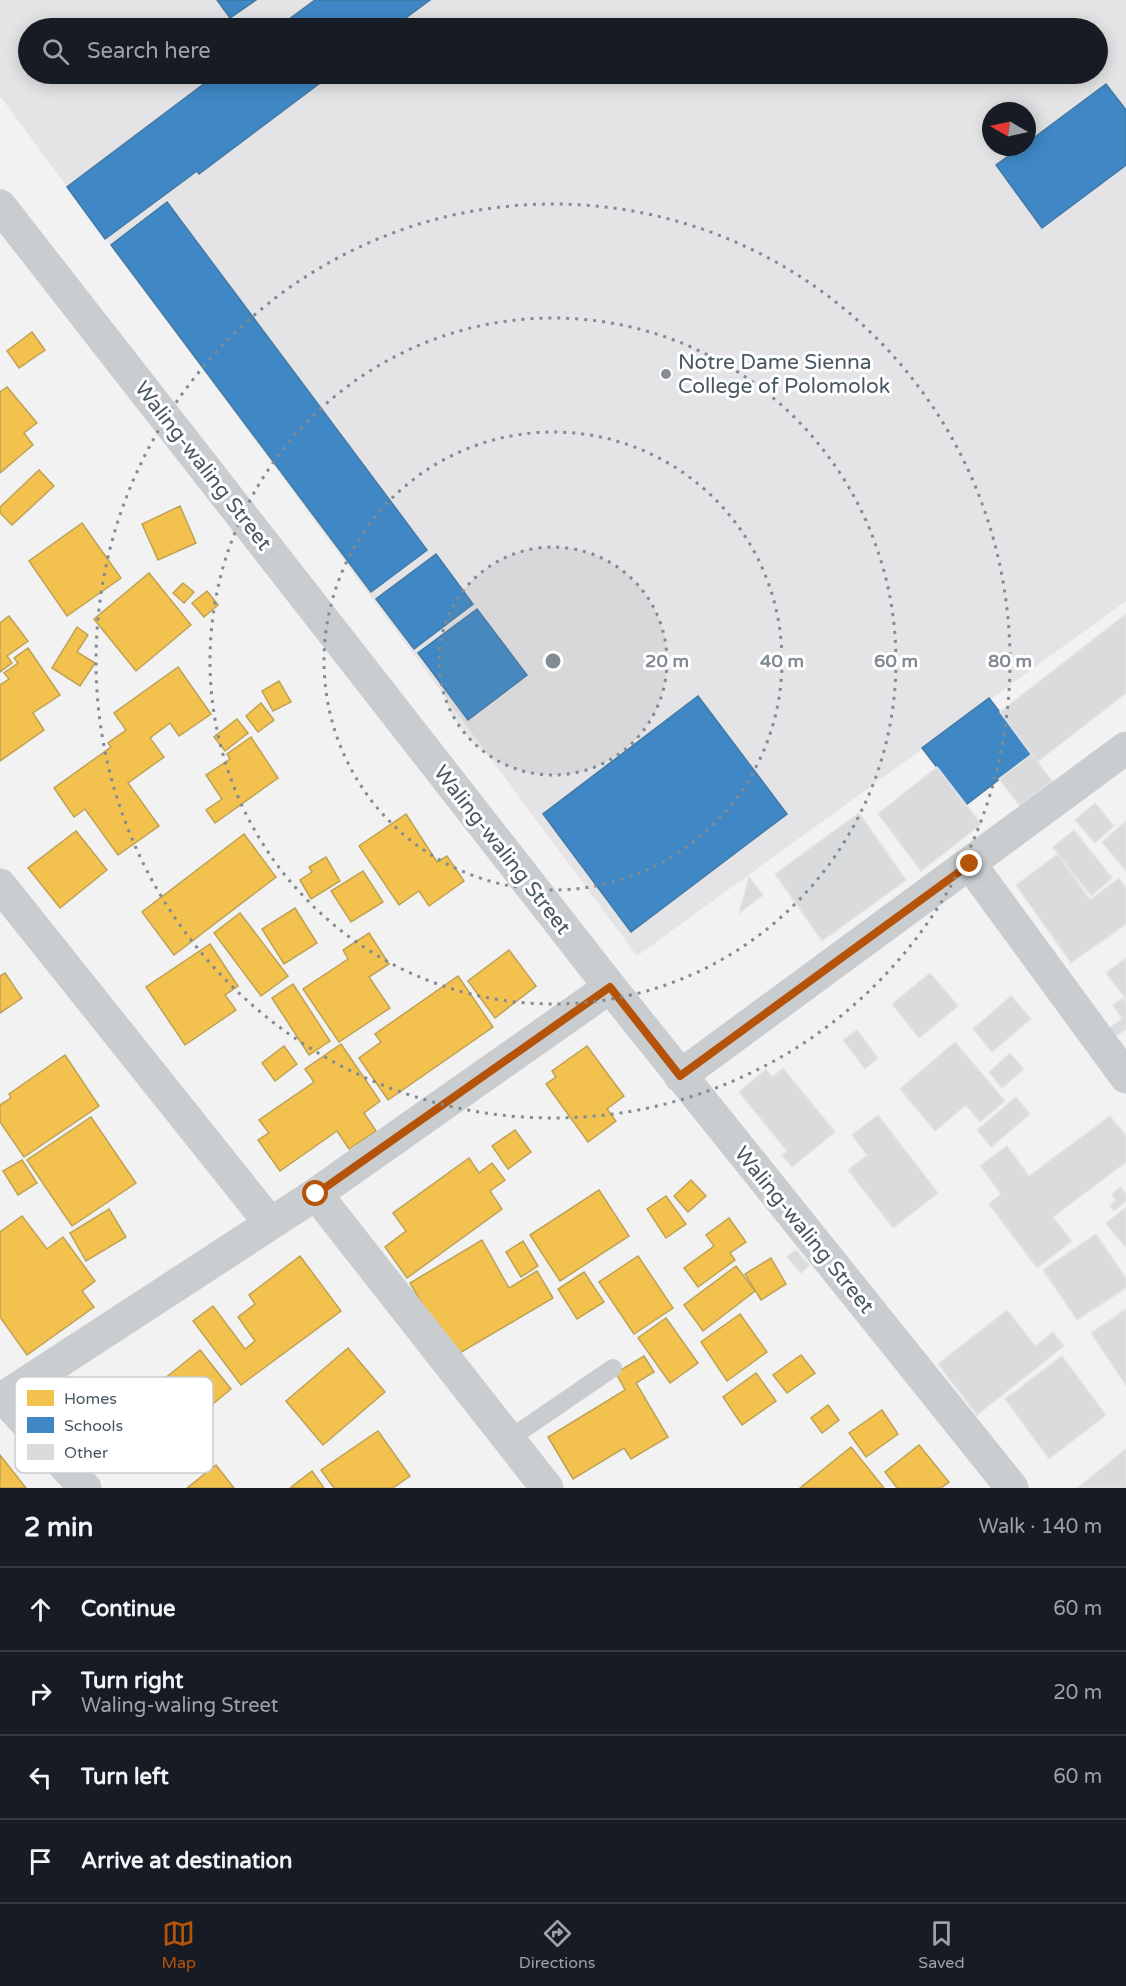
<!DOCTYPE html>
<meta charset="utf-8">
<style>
:root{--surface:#171b24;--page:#242831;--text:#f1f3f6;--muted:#9ea1a6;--line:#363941;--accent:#b45309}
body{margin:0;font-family:"Varela Round",sans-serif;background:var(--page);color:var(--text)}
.compass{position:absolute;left:982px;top:102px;width:54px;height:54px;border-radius:50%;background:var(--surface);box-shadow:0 3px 15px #0003;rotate:279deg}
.stop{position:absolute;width:18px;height:18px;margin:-14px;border:4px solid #b45309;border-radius:50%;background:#fff}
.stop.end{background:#b45309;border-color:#fff;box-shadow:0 2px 6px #0008}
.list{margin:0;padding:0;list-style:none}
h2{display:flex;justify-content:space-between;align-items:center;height:78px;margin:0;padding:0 24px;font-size:26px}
h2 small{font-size:20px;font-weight:400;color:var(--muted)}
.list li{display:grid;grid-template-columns:39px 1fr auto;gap:18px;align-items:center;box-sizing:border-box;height:84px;padding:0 24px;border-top:2px solid var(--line)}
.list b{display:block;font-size:22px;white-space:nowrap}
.list p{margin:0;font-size:20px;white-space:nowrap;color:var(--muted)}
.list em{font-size:20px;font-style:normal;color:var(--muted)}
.icon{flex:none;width:33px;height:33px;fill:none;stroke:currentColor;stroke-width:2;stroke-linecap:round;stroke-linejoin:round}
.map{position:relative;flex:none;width:1126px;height:1488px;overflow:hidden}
.search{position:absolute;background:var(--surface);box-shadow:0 3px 15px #0003;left:18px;right:18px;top:18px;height:66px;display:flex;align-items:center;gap:15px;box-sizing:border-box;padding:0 21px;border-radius:33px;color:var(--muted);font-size:22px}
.sheet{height:414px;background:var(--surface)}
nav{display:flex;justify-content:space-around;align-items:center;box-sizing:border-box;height:84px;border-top:2px solid var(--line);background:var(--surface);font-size:16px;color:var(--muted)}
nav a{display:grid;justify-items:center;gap:3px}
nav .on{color:var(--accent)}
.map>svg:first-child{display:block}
.education{fill:#e4e3e5;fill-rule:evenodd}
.homes{fill:#f2c14e;stroke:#bfa254;stroke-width:1.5}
.schools{fill:#3f88c5;stroke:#427aa7;stroke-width:1.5}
.building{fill:#dadbdc;stroke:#e4e4e5;stroke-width:1.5}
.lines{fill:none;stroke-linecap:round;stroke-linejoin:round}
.lane{stroke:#c9cdcf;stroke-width:18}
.street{stroke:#c9cdcf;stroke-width:33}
.route{stroke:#b45309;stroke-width:8}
.ring{fill:none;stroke:#818b91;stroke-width:3;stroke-dasharray:3 6}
.poi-dot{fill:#848e94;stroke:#fff;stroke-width:2}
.labels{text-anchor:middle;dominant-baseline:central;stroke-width:6;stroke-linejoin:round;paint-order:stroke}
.poi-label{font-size:21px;fill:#485861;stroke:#fff;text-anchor:start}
.street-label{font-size:21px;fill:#485861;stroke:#fff}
.key{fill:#fff;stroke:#c8cdd0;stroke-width:1.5}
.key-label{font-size:16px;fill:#485861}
.centre{fill:#818b91;stroke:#fff;stroke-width:3}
.ring-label{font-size:18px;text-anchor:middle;font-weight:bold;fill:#818b91;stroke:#fff;stroke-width:6;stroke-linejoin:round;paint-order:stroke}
</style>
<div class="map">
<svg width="1126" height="1488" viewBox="0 0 1126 1488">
<rect width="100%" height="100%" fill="#f3f2f2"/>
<path class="education" d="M0,0h1126v601l-489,355 -637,-860zM28,28h1070v46h-1070zM991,111h36v36h-36z"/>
<g class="homes">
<polygon points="32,332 45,350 19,368 7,351"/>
<polygon points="7,387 37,423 24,433 33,445 0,473 0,392"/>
<polygon points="39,470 54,486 12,525 0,513 0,507"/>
<polygon points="180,506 196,543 158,560 142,524"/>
<polygon points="82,523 121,578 67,616 29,561"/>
<polygon points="149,573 191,625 136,671 94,619"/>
<polygon points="183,583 194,592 184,603 173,593"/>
<polygon points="207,591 218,605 204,617 192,603"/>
<polygon points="9,616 28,641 7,656 12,663 0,672 0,623"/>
<polygon points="77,627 88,635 77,652 95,663 80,686 52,668"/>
<polygon points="28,648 60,695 33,713 44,730 0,761 0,685 9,679 4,673 18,663 14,658"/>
<polygon points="178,667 211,714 179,736 170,723 150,738 164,757 128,783 159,826 118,855 85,809 74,817 54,788 111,747 108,743 126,730 114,713"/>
<polygon points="279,681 291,702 273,711 262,691"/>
<polygon points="261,703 274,720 258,732 246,716"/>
<polygon points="237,719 248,733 225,751 214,737"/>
<polygon points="251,737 278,778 215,823 206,810 222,799 206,775 230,759 227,754"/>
<polygon points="406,814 437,862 447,856 464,881 429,906 419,891 399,905 359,846"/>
<polygon points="76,831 107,870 60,908 28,868"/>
<polygon points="244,834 276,877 174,955 142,912"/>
<polygon points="326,857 340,881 311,899 300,880 312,872 309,867"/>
<polygon points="363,871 383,902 351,922 331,891"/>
<polygon points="295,908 317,943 284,964 262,929"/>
<polygon points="240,913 288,976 261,996 214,933"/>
<polygon points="369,933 389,964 369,977 390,1008 339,1042 303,989 348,959 343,950"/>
<polygon points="210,944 238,986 225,995 236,1010 185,1045 146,987"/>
<polygon points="509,950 536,986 495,1018 468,981"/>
<polygon points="5,973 22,998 0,1013 0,976"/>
<polygon points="458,976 493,1027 388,1100 359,1058 381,1042 375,1034"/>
<polygon points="293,984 330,1041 309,1055 272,998"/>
<polygon points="341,1044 380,1101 364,1113 376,1131 349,1149 337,1131 280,1171 258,1140 269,1133 259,1120 314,1082 305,1069"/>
<polygon points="284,1046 297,1064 275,1081 262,1063"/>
<polygon points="587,1046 624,1096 607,1109 616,1121 588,1142 546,1084 556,1077 552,1071"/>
<polygon points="65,1055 99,1106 24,1157 0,1122 0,1105 11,1098 9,1094"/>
<polygon points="91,1117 136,1183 72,1226 27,1160"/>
<polygon points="515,1130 531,1152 508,1169 492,1146"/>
<polygon points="469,1158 479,1173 492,1163 505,1180 490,1191 502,1209 407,1278 385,1247 406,1231 393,1213"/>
<polygon points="22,1160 37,1183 18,1195 3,1171"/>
<polygon points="691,1180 706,1196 688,1212 674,1196"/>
<polygon points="599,1190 629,1236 560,1281 530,1235"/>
<polygon points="666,1196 686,1224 666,1238 647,1209"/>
<polygon points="109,1209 126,1237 86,1261 70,1233"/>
<polygon points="22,1216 47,1249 63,1237 95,1281 82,1291 94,1307 27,1355 0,1317 0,1232"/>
<polygon points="729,1218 746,1242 730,1253 735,1260 698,1287 684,1268 714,1246 706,1235"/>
<polygon points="482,1240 509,1288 537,1271 553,1298 453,1357 410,1283"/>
<polygon points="523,1241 538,1266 521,1277 506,1252"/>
<polygon points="300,1256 341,1311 241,1385 193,1321 213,1306 245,1349 255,1341 238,1317 255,1304 249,1295"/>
<polygon points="638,1256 673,1308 634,1334 599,1282"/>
<polygon points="771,1258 786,1284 761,1300 745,1274"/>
<polygon points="736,1266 755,1291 703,1331 684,1305"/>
<polygon points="584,1272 604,1302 577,1319 558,1289"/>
<polygon points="740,1314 767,1352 727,1381 701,1342"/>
<polygon points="666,1318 698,1363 670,1383 638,1338"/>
<polygon points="348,1348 385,1392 323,1445 286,1401"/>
<polygon points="200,1350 231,1389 196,1418 164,1379"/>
<polygon points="801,1355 815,1373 787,1393 773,1375"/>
<polygon points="644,1356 654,1372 636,1383 668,1437 631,1459 624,1448 573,1479 548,1437 625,1390 616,1373"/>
<polygon points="756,1373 776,1401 742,1425 723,1397"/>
<polygon points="828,1405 839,1420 822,1433 811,1418"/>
<polygon points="882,1410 898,1434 866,1457 849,1433"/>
<polygon points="378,1431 410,1476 393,1488 334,1488 321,1470"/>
<polygon points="919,1445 949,1482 941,1488 897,1488 885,1472"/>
<polygon points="851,1447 884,1488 800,1488"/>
<polygon points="0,1455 26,1488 0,1488"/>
<polygon points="216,1465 234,1488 187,1488"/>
<polygon points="312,1471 324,1488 290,1488"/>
</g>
<g class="schools">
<polygon points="217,0 256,0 230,18"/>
<polygon points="315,0 430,0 392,28 277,28"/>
<polygon points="217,74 332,74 199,174 197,171 105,239 67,187"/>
<polygon points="1106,84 1126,110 1126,165 1042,228 996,165 1021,147 1027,147 1027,143"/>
<polygon points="167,202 427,550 371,592 111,245"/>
<polygon points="436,554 473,604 414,649 376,599"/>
<polygon points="477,609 527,675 468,720 418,653"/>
<polygon points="698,696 787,814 631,932 543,814"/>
<polygon points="989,698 1032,754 966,805 922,748"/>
</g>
<g class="building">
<polygon points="1126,614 1126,693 1037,762 1000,712"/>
<polygon points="1032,754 1052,781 1020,806 999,779"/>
<polygon points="937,767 981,824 921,871 878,814"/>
<polygon points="1095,803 1114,826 1095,843 1075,820"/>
<polygon points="859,813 906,880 822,941 775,874"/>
<polygon points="1126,821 1126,871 1102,842"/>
<polygon points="1074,830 1112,878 1091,896 1053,847"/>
<polygon points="1058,854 1090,900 1119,878 1126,888 1126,924 1071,963 1016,885"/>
<polygon points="749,877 763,895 739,913"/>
<polygon points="1126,958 1126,999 1106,973"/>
<polygon points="930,973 958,1006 919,1038 892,1004"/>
<polygon points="1011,996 1031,1019 992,1052 973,1029"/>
<polygon points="1123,998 1126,1002 1126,1029 1106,1043 1108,1029 1122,1019 1113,1005"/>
<polygon points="857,1030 878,1058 865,1069 843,1040"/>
<polygon points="955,1042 1005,1101 980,1122 966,1105 935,1131 900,1089"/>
<polygon points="1010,1053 1024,1069 1002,1088 989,1072"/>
<polygon points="783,1068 835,1132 792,1167 782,1155 787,1151 739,1092 766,1069 772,1077"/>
<polygon points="1016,1097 1030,1114 991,1147 977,1130"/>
<polygon points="878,1115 938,1193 893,1228 848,1170 867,1155 852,1135"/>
<polygon points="1110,1116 1126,1136 1126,1162 1053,1217 1072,1241 1037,1268 989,1204 1001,1194 980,1166 1007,1146 1029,1176"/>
<polygon points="1120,1187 1126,1194 1126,1201 1114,1211 1110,1206 1116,1200 1112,1194"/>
<polygon points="1126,1207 1126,1248 1106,1223"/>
<polygon points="1096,1234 1126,1278 1126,1288 1077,1320 1043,1270"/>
<polygon points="796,1250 809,1265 801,1273 787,1257"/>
<polygon points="1126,1309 1126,1385 1091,1333"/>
<polygon points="1007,1310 1035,1346 1053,1332 1064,1346 977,1415 938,1364"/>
<polygon points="1062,1356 1106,1415 1049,1459 1005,1399"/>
<polygon points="1126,1449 1126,1488 1077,1488"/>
</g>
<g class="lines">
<polyline class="lane" points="509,1439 613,1368"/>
<g class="street">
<polyline points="0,206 610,987 1012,1488"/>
<polyline points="970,864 1126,1077"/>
<polyline points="0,885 270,1223"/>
<polyline points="680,1076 1126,748"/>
<polyline points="316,1194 547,1488"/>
<polyline points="4,1398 85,1488"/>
<polyline points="0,1400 316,1194 610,987"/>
</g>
</g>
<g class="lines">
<polyline class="route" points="316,1194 610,987 680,1076 970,864"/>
</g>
<circle cx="553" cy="661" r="114" fill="#818b91" fill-opacity=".12"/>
<g class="ring">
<circle cx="553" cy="661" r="114"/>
<circle cx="553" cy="661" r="229"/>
<circle cx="553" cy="661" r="343"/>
<circle cx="553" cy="661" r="457"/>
</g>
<circle class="poi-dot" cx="666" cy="374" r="6"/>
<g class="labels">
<g class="poi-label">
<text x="678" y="362">Notre Dame Sienna<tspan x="678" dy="24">College of Polomolok</tspan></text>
</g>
<g class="street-label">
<text transform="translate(203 466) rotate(52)">Waling-waling Street</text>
<text transform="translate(502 850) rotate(52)">Waling-waling Street</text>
<text transform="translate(804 1230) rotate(51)">Waling-waling Street</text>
</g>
</g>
<rect x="15" y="1377" width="198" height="96" rx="9" class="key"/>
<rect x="27" y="1390" width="27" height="16" fill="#f2c14e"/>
<rect x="27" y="1417" width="27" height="16" fill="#3f88c5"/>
<rect x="27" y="1444" width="27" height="16" fill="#dadbdc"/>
<g class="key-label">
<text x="64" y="1404">Homes</text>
<text x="64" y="1431">Schools</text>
<text x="64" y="1458">Other</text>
</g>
<circle cx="553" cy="661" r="9" class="centre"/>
<g class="ring-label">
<text x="667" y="667">20 m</text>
<text x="782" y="667">40 m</text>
<text x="896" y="667">60 m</text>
<text x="1010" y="667">80 m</text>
</g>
</svg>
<svg class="compass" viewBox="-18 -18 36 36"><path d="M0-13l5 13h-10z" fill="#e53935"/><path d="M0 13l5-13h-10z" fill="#9ea1a6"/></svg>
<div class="stop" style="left:316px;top:1194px"></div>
<div class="stop end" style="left:970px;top:864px"></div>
<div class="search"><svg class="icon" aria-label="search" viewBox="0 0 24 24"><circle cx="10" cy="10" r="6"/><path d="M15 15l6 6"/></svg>Search here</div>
</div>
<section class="sheet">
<h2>2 min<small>Walk · 140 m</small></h2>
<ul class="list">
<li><svg class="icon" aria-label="ahead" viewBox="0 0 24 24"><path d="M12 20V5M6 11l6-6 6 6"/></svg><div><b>Continue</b></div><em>60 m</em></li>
<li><svg class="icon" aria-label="right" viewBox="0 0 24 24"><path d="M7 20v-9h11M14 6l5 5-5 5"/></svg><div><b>Turn right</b><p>Waling-waling Street</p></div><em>20 m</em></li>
<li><svg class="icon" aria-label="left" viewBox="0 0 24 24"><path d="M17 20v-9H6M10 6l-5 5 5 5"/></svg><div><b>Turn left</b></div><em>60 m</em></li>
<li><svg class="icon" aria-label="arrive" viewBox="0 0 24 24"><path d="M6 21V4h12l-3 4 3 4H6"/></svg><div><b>Arrive at destination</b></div></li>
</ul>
</section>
<nav>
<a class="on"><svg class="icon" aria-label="map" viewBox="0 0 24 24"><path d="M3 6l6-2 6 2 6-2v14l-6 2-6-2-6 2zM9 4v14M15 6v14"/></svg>Map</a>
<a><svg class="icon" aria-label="directions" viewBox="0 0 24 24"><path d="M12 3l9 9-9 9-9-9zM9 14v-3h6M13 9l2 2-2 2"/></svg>Directions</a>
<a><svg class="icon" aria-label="saved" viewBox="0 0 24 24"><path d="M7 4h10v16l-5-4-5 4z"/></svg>Saved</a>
</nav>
